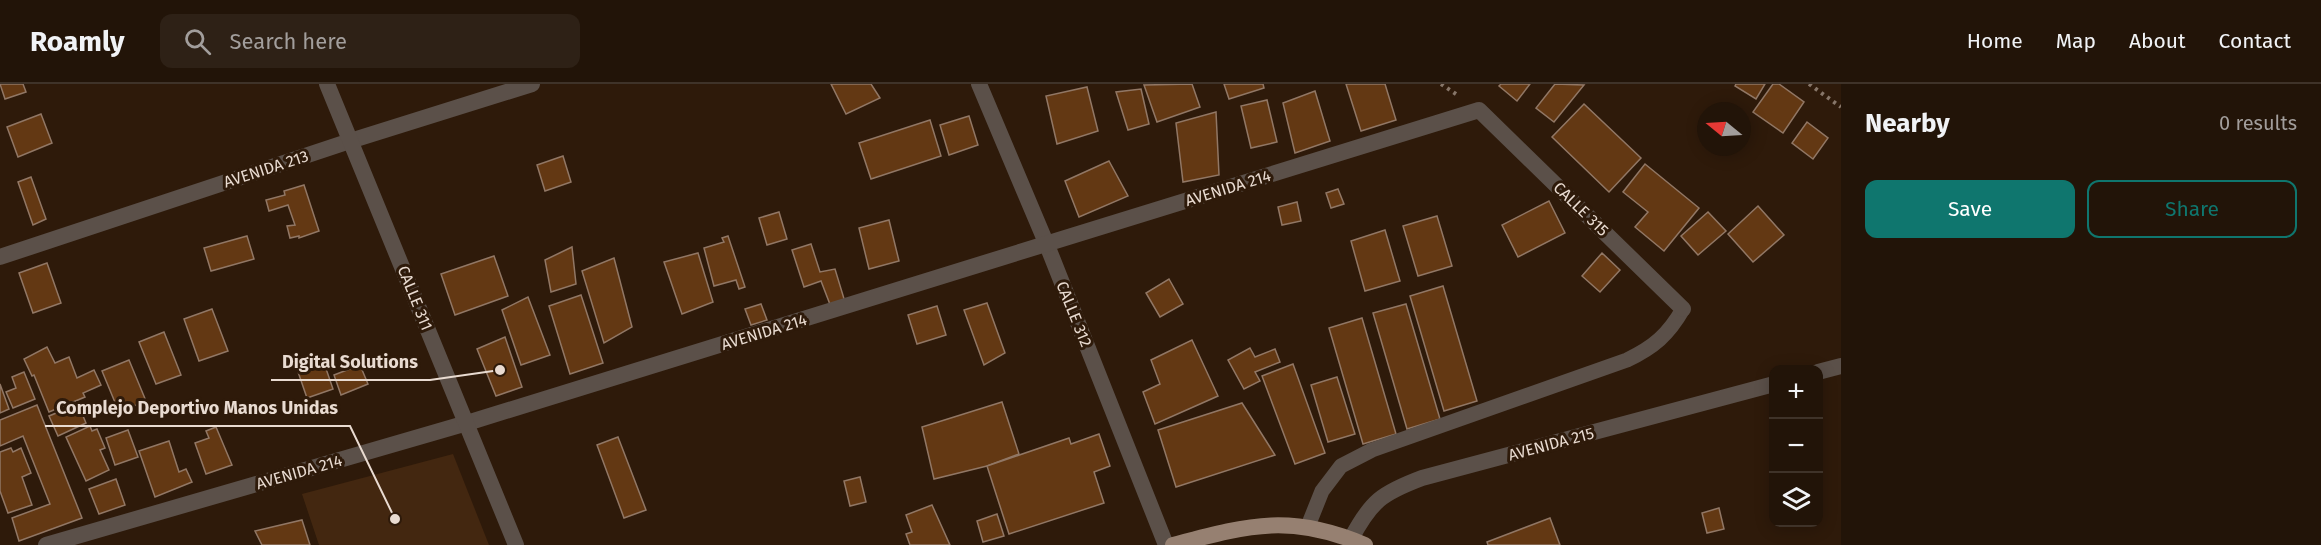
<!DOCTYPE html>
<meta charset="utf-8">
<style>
:root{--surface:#221408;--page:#2e2116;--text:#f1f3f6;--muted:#a29e9c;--line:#3f3329;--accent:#0f766e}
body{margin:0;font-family:"Fira Sans",sans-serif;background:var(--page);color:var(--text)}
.controls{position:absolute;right:18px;bottom:18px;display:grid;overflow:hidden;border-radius:12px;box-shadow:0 3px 15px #0003}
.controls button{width:54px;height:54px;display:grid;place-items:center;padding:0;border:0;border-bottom:2px solid var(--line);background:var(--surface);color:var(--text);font:30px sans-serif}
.compass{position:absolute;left:1697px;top:18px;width:54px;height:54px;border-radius:50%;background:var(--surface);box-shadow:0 3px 15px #0003;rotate:288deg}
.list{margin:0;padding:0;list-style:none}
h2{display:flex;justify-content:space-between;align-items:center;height:78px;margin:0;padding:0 24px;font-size:26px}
h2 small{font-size:20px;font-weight:400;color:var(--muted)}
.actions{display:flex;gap:12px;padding:18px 24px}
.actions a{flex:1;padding:14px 0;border:2px solid var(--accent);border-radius:12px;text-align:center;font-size:21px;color:var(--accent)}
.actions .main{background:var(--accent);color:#fff}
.icon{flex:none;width:33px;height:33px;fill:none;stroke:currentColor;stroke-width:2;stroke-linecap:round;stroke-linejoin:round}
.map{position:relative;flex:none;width:1841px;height:461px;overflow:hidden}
header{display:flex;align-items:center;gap:36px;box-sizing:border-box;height:84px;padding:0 30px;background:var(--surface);border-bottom:2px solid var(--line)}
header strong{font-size:28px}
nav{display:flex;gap:33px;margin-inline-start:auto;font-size:21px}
.search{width:420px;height:54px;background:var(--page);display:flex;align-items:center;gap:15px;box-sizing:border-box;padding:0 21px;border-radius:12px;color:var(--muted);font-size:22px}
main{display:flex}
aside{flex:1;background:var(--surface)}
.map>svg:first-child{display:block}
.green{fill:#432710}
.building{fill:#633813;stroke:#917765;stroke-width:1.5}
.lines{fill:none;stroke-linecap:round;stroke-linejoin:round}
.path{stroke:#877669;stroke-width:4;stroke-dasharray:3 4.5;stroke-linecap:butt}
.service{stroke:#5b5049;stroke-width:15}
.minor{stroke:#5b5049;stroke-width:16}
.tertiary{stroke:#5b5049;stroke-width:16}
.primary{stroke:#968071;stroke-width:16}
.labels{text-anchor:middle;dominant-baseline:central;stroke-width:6;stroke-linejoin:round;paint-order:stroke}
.street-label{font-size:16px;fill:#e9dbd1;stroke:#2e1a0a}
.leader{fill:none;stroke:#e9dbd1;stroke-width:2}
.callout-dot{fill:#e9dbd1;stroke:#2e1a0a;stroke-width:2}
.callout-label{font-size:18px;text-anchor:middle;font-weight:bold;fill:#e9dbd1;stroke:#2e1a0a;stroke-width:6;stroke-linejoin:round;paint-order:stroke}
</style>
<header>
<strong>Roamly</strong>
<div class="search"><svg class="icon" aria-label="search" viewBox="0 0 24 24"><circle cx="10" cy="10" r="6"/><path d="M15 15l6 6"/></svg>Search here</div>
<nav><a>Home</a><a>Map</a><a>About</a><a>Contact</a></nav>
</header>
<main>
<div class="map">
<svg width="1841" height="461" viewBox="0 0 1841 461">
<rect width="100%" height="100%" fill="#2e1a0a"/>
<polygon class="green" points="453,370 489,461 319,461 302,410"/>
<g class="building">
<polygon points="0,0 23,0 26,8 5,15"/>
<polygon points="831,0 871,0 880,14 846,30"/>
<polygon points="1192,0 1200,23 1157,38 1144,1"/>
<polygon points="1224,0 1263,0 1264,4 1229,15"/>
<polygon points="1346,0 1385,0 1396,36 1361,47"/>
<polygon points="1501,0 1530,0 1517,17 1499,2"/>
<polygon points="1555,0 1584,1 1554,38 1536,24"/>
<polygon points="1736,0 1765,0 1756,15 1735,2"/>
<polygon points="1773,0 1779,0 1804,18 1783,49 1753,28"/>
<polygon points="1087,3 1098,47 1057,60 1046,12"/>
<polygon points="1141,5 1149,40 1128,46 1116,8"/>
<polygon points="1315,7 1330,57 1295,69 1283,19"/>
<polygon points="1267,16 1277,58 1251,64 1241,22"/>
<polygon points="1584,20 1641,74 1609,108 1552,53"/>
<polygon points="1216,28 1219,91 1183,98 1176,39"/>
<polygon points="41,30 52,59 18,73 7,43"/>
<polygon points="969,32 978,61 949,71 940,41"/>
<polygon points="930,36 941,72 871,95 859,59"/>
<polygon points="1807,38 1828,54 1813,75 1792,59"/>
<polygon points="563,72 571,98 545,107 537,81"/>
<polygon points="1109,77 1128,112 1079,133 1065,97"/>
<polygon points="1645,80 1699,124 1664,167 1635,143 1648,128 1623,108"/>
<polygon points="31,93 46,135 33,141 18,98"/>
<polygon points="304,101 319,147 299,154 299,152 290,154 287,142 295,141 288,121 269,127 266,116 285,111 284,107"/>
<polygon points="1338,105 1344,120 1331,124 1326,109"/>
<polygon points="1549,117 1565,149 1518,173 1502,141"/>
<polygon points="1297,118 1301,137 1282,141 1278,123"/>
<polygon points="1758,122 1784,151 1753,178 1728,150"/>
<polygon points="779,128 787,155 767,161 759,134"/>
<polygon points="1708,128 1726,147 1698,171 1681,152"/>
<polygon points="1437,132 1452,182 1418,192 1403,142"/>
<polygon points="889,136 899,177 869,185 859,144"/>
<polygon points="1385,146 1400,197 1365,207 1351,157"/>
<polygon points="247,152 254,175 211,187 204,164"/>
<polygon points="728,152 745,203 739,205 736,196 714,202 704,164 724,158 722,154"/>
<polygon points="811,160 820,188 835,185 845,218 831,223 821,197 804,203 792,166"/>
<polygon points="572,163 576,200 551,208 545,176"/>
<polygon points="698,169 713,218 682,230 664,178"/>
<polygon points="1602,169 1620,186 1600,208 1582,192"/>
<polygon points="494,172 508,212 455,231 441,190"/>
<polygon points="614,174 632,243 604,259 582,187"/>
<polygon points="47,179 61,219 33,229 19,189"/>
<polygon points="1169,195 1183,220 1160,233 1146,209"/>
<polygon points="1443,202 1477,317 1444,327 1410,212"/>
<polygon points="581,211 603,279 570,290 549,222"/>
<polygon points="528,213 550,271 521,281 502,226"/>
<polygon points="987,219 1005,269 984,281 964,226"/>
<polygon points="761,220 767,236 751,241 745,225"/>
<polygon points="1406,220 1440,335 1407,345 1373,229"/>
<polygon points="937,222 946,251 917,260 908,231"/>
<polygon points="212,225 228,267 199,277 184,235"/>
<polygon points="1362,234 1396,350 1363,360 1329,244"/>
<polygon points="164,248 181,291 156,300 139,258"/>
<polygon points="505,253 522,303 496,312 477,265"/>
<polygon points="1192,256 1218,312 1155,340 1143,308 1160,300 1151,276"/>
<polygon points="47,263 55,279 69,273 77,294 94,286 101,301 83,309 85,313 49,328 34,291 32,292 24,275"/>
<polygon points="1250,264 1255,273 1275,265 1280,278 1255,288 1260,297 1244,305 1228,276"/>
<polygon points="322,273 333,305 307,314 296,282"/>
<polygon points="129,276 146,317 119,328 102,287"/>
<polygon points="1293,280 1325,369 1295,380 1262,292"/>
<polygon points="360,281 368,300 341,311 334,291"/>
<polygon points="24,288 35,315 13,324 6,308 16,304 12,293"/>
<polygon points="1337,293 1355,350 1328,358 1311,301"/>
<polygon points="0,300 9,325 0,329"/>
<polygon points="1002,318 1019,370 987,382 934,395 922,343"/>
<polygon points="1242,319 1275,371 1176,403 1158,346"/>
<polygon points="78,320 86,339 58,352 49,332"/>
<polygon points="37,321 82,434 19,457 12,434 50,420 23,352 0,362 0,336"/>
<polygon points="90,342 92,347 97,345 105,364 100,366 109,386 86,397 66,353"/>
<polygon points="216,343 232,381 206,390 195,359 209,354 206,347"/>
<polygon points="128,346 138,373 115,381 106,354"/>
<polygon points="1099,350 1110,382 1094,388 1104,419 1009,450 987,382 1069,354 1071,360"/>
<polygon points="618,353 646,426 624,434 597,361"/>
<polygon points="169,357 179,388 186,385 192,398 155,413 139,367"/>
<polygon points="11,364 13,368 21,364 31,389 22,393 32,421 8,429 0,407 0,368"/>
<polygon points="860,393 866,418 850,422 844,397"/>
<polygon points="116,395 125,421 99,430 89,405"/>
<polygon points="932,421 950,461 910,461 906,450 912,448 906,431"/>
<polygon points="1719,424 1724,445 1707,449 1702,429"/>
<polygon points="997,430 1004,452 983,458 977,437"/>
<polygon points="1550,434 1560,461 1488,461 1487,458"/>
<polygon points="302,436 310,461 262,461 255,447"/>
</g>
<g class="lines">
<g class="path">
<polyline points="1441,0 1456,10"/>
<polyline points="1809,0 1841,23"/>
</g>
<path class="service" d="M1308,442l14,-35 19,-25 31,-16 255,-90c27,-13 41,-25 56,-51"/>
<g class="minor">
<polyline points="979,0 1047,161 1166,461"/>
<polyline points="0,173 350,57 532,0"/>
<polyline points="46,461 467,339 1479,26 1683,225"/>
</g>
<g class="tertiary">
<polyline points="327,0 516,461"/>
<polyline points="1818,288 1841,282"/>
<path d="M1351,455c20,-38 31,-46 71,-61l352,-94"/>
</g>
<path class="primary" d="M1173,461c76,-20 117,-32 192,0"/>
</g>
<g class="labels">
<g class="street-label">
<text transform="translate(266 85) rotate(-18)">AVENIDA 213</text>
<text transform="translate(1228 104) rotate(-17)">AVENIDA 214</text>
<text transform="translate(1581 125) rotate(44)">CALLE 315</text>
<text transform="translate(415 214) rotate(68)">CALLE 311</text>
<text transform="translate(1074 230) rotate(68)">CALLE 312</text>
<text transform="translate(764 248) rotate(-17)">AVENIDA 214</text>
<text transform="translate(1551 360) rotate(-15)">AVENIDA 215</text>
<text transform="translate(299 388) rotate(-16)">AVENIDA 214</text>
</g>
</g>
<path class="leader" d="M500 286L430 296H271M395 435L350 342H45"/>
<g class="callout-dot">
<circle cx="500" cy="286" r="6"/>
<circle cx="395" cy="435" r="6"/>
</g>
<g class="callout-label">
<text x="350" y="284">Digital Solutions</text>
<text x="197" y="330">Complejo Deportivo Manos Unidas</text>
</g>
</svg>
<div class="controls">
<button>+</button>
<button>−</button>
<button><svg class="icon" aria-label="layers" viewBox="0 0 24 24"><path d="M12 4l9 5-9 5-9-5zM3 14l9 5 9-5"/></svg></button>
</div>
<svg class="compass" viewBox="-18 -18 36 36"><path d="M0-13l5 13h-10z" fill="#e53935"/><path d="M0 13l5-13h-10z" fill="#a29e9c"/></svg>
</div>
<aside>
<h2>Nearby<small>0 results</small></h2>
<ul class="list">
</ul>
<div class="actions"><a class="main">Save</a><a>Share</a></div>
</aside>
</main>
